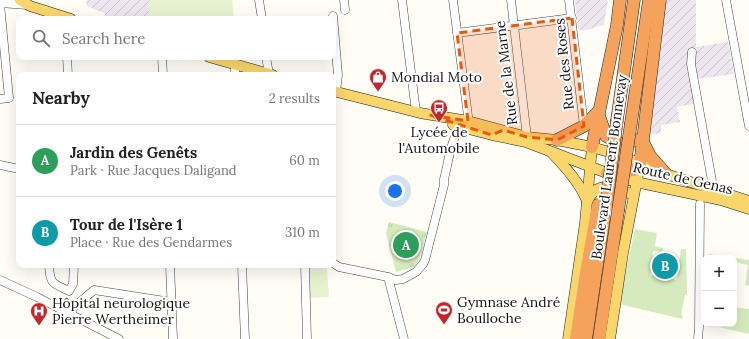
<!DOCTYPE html>
<meta charset="utf-8">
<style>
:root{--surface:#fff;--page:#f6f6f6;--text:#202124;--muted:#757577;--line:#e0e0e0;--accent:#0b8043}
body{margin:0;font-family:Lora,serif;background:var(--page);color:var(--text)}
.controls{position:absolute;right:12px;bottom:12px;display:grid;overflow:hidden;border-radius:8px;box-shadow:0 4px 16px #0002}
.controls button{width:36px;height:36px;display:grid;place-items:center;padding:0;border:0;border-bottom:1px solid var(--line);background:var(--surface);color:var(--text);font:20px sans-serif}
.you{position:absolute;left:395px;top:191px;width:14px;height:14px;margin:-10px;border:3px solid #fff;border-radius:50%;background:#1a73e8;box-shadow:0 0 0 6px #1a73e833}
.badge{display:grid;place-items:center;width:26px;height:26px;border-radius:50%;background:var(--accent);color:#fff;font-size:13px;font-weight:700}
.pin{position:absolute;translate:-50% -50%;border:2px solid #fff;box-shadow:0 1px 4px #0006}
.list{margin:0;padding:0;list-style:none}
h2{display:flex;justify-content:space-between;align-items:center;height:52px;margin:0;padding:0 16px;font-size:17px}
h2 small{font-size:13px;font-weight:400;color:var(--muted)}
.list li{display:grid;grid-template-columns:26px 1fr auto;gap:12px;align-items:center;box-sizing:border-box;height:72px;padding:0 16px;border-top:1px solid var(--line)}
.list b{display:block;font-size:15px;white-space:nowrap}
.list p{margin:0;font-size:13px;white-space:nowrap;color:var(--muted)}
.list em{font-size:13px;font-style:normal;color:var(--muted)}
.icon{flex:none;width:22px;height:22px;fill:none;stroke:currentColor;stroke-width:2;stroke-linecap:round;stroke-linejoin:round}
.map{position:relative;flex:none;width:749px;height:339px;overflow:hidden}
.search{position:absolute;background:var(--surface);box-shadow:0 4px 16px #0002;left:16px;top:16px;width:320px;height:44px;display:flex;align-items:center;gap:10px;box-sizing:border-box;padding:0 14px;border-radius:8px;color:var(--muted);font-size:15px}
.panel{position:absolute;background:var(--surface);box-shadow:0 4px 16px #0002;left:16px;top:72px;width:320px;height:196px;border-radius:8px}
.map>svg:first-child{display:block}
.industrial{fill:url(#industrial-furrows)}
.grass{fill:url(#grass-tufts)}
.garden{fill:#d5ebbd}
.pitch{fill:#e6f2cf}
.plaza{fill:#f1ede2}
.lines{fill:none;stroke-linecap:round;stroke-linejoin:round}
.minor-casing{stroke:#444;stroke-width:9}
.major-casing{stroke:#222;stroke-width:11}
.highway-casing{stroke:#222;stroke-width:13}
.minor{stroke:#fff;stroke-width:8}
.major{stroke:#f9d66b;stroke-width:10}
.highway{stroke:#f5a25d;stroke-width:12}
.highway-bridge-casing{stroke:#222;stroke-width:13;stroke-linecap:butt}
.highway-bridge{stroke:#f5a25d;stroke-width:12}
.marked{fill:#e8590c;fill-opacity:0.2;stroke:#e8590c;stroke-width:3;stroke-dasharray:8 5;stroke-linejoin:round}
.labels{text-anchor:middle;dominant-baseline:central;stroke-width:4;stroke-linejoin:round;paint-order:stroke}
.street-label{font-size:14px;fill:#111;stroke:#fff}
.poi-label{font-size:14px;fill:#111;stroke:#fff;text-anchor:start}
</style>
<div class="map">
<svg width="749" height="339" viewBox="0 0 749 339">
<defs>
<pattern id="industrial-furrows" width="10" height="10" patternUnits="userSpaceOnUse"><rect width="10" height="10" fill="#eee6ef"/><path d="M-1 1l2-2M0 10L10 0M9 11l2-2" fill="none" stroke="#cbc4cc"/></pattern>
<pattern id="grass-tufts" width="24" height="20" patternUnits="userSpaceOnUse"><rect width="24" height="20" fill="#d5ebbd"/><path d="M3 7l-1-3M5 7V3M7 7l1-3M15 17l-1-3M17 17v-4M19 17l1-3" fill="none" stroke="#b6c8a1"/></pattern>
</defs>
<rect width="100%" height="100%" fill="#fffdf5"/>
<g class="industrial">
<polygon points="87,0 149,0 149,19 105,18 105,13 86,6"/>
<polygon points="575,0 608,0 604,25 583,31 578,29"/>
<polygon points="665,0 696,0 696,47 728,42 734,74 690,80 694,104 677,107 680,122 661,125 661,133 649,135"/>
</g>
<polygon class="grass" points="389,222 427,232 420,257 414,267 396,272 386,233"/>
<g class="garden">
<polygon points="635,229 657,233 655,246 663,248 662,258 659,258 660,251 653,251 650,275 677,280 681,249 686,249 687,295 685,295 681,315 683,316 682,319 619,304"/>
<polygon points="709,254 749,260 749,286 745,285 748,265 735,262 734,267 734,258 709,258"/>
<polygon points="734,307 749,309 749,334 710,325 734,324"/>
</g>
<g class="pitch">
<polygon points="149,0 232,0 234,19 149,19"/>
<polygon points="327,271 329,297 308,298 307,272"/>
</g>
<polygon class="plaza" points="307,265 327,265 327,271 307,272"/>
<g class="lines">
<g class="minor-casing">
<g id="minor">
<polyline points="259,0 262,19"/>
<polyline points="344,0 345,10"/>
<polyline points="402,0 416,112"/>
<polyline points="453,0 468,116 465,121"/>
<polyline points="511,0 527,137 526,142"/>
<polyline points="569,0 584,126"/>
<polyline points="726,0 749,126"/>
<polyline points="0,3 27,5"/>
<polyline points="0,4 9,98 0,99"/>
<polyline points="333,16 338,75 336,92"/>
<polyline points="457,33 572,18"/>
<polyline points="692,52 691,64 712,181 707,192"/>
<polyline points="67,57 68,75"/>
<polyline points="162,57 163,75"/>
<polyline points="266,57 269,74"/>
<polyline points="235,64 235,75"/>
<polyline points="0,165 19,169"/>
<path d="M333,263l6,4 49,10 8,3 7,-1 13,-7 7,-8 2,-4 19,-75v-6c4,-14 7,-42 17,-52"/>
<path d="M49,265c1,19 3,18 20,26l4,-7 1,-19"/>
<polyline points="170,265 173,339"/>
<polyline points="242,265 245,339"/>
<polyline points="305,265 307,339"/>
<polyline points="388,277 404,339"/>
<polyline points="0,280 37,297 119,339"/>
<polyline points="70,315 73,308 94,290 171,302"/>
<polyline points="698,339 699,327 700,204"/>
</g>
</g>
<g class="major-casing">
<g id="major">
<polyline points="20,0 30,6 71,19"/>
<polyline points="209,57 273,75"/>
<polyline points="333,91 420,113 468,121 527,137 557,140 592,147 619,155 666,174 749,201"/>
<polyline points="453,125 492,135 526,142 607,173 636,182 721,200 749,209"/>
<path d="M552,153c13,14 28,30 35,48"/>
<path d="M588,200c7,-16 27,-17 40,-7"/>
<polyline points="568,339 585,223 592,147"/>
<polyline points="610,339 623,253 640,164"/>
</g>
</g>
<g class="highway-casing">
<g id="highway">
<polyline points="598,113 606,136 621,144 637,140"/>
<polyline points="617,120 634,0"/>
<polyline points="631,123 649,0"/>
<polyline points="557,140 584,126 598,112"/>
<polyline points="643,142 650,156 666,174"/>
<polyline points="592,147 617,25 620,0"/>
<polyline points="607,173 634,170 640,164 660,0"/>
<polyline points="576,339 586,273 598,205"/>
<polyline points="586,339 604,218"/>
<polyline points="599,339 618,211"/>
</g>
</g>
<use href="#minor" class="minor"/>
<use href="#major" class="major"/>
<use href="#highway" class="highway"/>
<g class="highway-bridge-casing">
<g id="highway-bridge">
<polyline points="606,207 617,120"/>
<polyline points="618,211 631,123"/>
</g>
</g>
<use href="#highway-bridge" class="highway-bridge"/>
</g>
<path class="marked" d="M572,18l12,108 -27,14 -30,-3 -24,-7 -11,5 -63,-20 39,6 -11,-88z"/>
<defs>
<g id="shop-pin" transform="scale(0.9)"><path d="M0 17L-7.5 6A9.5 9.5 0 1 1 7.5 6Z" fill="#c4262e" stroke="#fff"/><path d="M-5-2.5h2.3a2.7 3.5 0 0 1 5.4 0H5L5.5 6h-11ZM-1.5-2.5h3a1.5 2.3 0 0 0-3 0Z" fill="#fff"/></g>
<g id="bus-pin" transform="scale(0.9)"><path d="M0 17L-7.5 6A9.5 9.5 0 1 1 7.5 6Z" fill="#c4262e" stroke="#fff"/><path d="M-5-6H5V4H4V6H2V4H-2V6H-4V4H-5ZM-3.5-4V0h7V-4ZM-3.5 1.2v1.5H-2V1.2ZM2 1.2v1.5H3.5V1.2Z" fill="#fff"/></g>
<g id="stadium-pin" transform="scale(0.9)"><path d="M0 17L-7.5 6A9.5 9.5 0 1 1 7.5 6Z" fill="#c4262e" stroke="#fff"/><path d="M0-5a6.5 5 0 1 0 0 10a6.5 5 0 1 0 0-10ZM-3.5-1.8h7v3.6h-7Z" fill="#fff"/></g>
<g id="hospital-pin" transform="scale(0.9)"><path d="M0 17L-7.5 6A9.5 9.5 0 1 1 7.5 6Z" fill="#c4262e" stroke="#fff"/><path d="M-5-5h3v3.5h4V-5h3V5h-3V1.5h-4V5h-3Z" fill="#fff"/></g>
</defs>
<g fill-rule="evenodd">
<use href="#shop-pin" x="378" y="77"/>
<use href="#bus-pin" x="439" y="108"/>
<use href="#stadium-pin" x="444" y="310"/>
<use href="#hospital-pin" x="39" y="311"/>
</g>
<g class="labels">
<g class="street-label">
<text transform="translate(564 64) rotate(-96)">Rue des Roses</text>
<text transform="translate(506 73) rotate(-97)">Rue de la Marne</text>
<text transform="translate(609 167) rotate(-82)">Boulevard Laurent Bonnevay</text>
<text transform="translate(683 178) rotate(13)">Route de Genas</text>
</g>
<g class="poi-label">
<text x="391" y="77">Mondial Moto</text>
<text x="439" y="132" text-anchor="middle">Lycée de<tspan x="439" dy="16">l'Automobile</tspan></text>
<text x="457" y="302">Gymnase André<tspan x="457" dy="16">Boulloche</tspan></text>
<text x="52" y="303">Hôpital neurologique<tspan x="52" dy="16">Pierre Wertheimer</tspan></text>
</g>
</g>
</svg>
<div class="controls">
<button>+</button>
<button>−</button>
</div>
<div class="you"></div>
<div class="pin badge" style="left:406px;top:245px;background:#2e9e5b">A</div>
<div class="pin badge" style="left:665px;top:266px;background:#0f9aa8">B</div>
<div class="search"><svg class="icon" aria-label="search" viewBox="0 0 24 24"><circle cx="10" cy="10" r="6"/><path d="M15 15l6 6"/></svg>Search here</div>
<section class="panel">
<h2>Nearby<small>2 results</small></h2>
<ul class="list">
<li><span class="badge" style="background:#2e9e5b">A</span><div><b>Jardin des Genêts</b><p>Park · Rue Jacques Daligand</p></div><em>60 m</em></li>
<li><span class="badge" style="background:#0f9aa8">B</span><div><b>Tour de l'Isère 1</b><p>Place · Rue des Gendarmes</p></div><em>310 m</em></li>
</ul>
</section>
</div>
